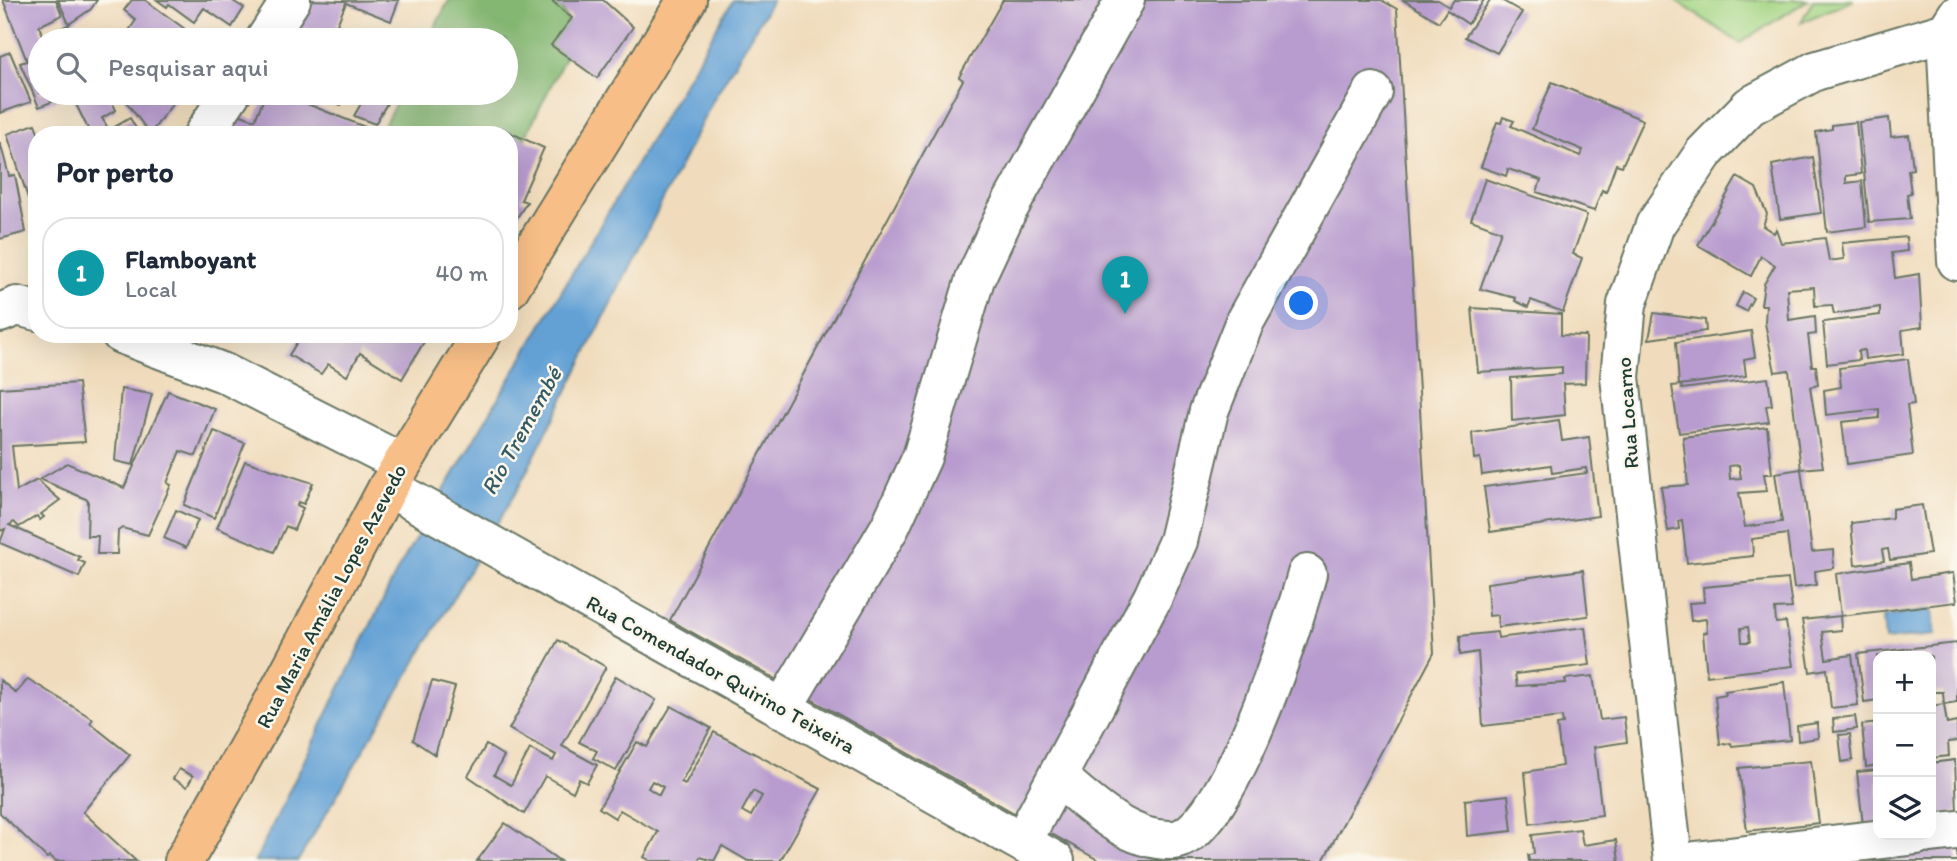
<!DOCTYPE html>
<html lang="pt">
<meta charset="utf-8">
<style>
:root{--surface:#fff;--page:#f2f2f3;--text:#1f2937;--muted:#747a83;--line:#e0e1e3;--accent:#c8321e}
body{margin:0;font-family:Itim,sans-serif;background:var(--page);color:var(--text)}
.controls{position:absolute;right:21px;bottom:21px;display:grid;overflow:hidden;border-radius:14px;box-shadow:0 7px 28px #0002}
.controls button{width:63px;height:63px;display:grid;place-items:center;padding:0;border:0;border-bottom:2px solid var(--line);background:var(--surface);color:var(--text);font:35px sans-serif}
.you{position:absolute;left:1302px;top:304px;width:24px;height:24px;margin:-18px;border:5px solid #fff;border-radius:50%;background:#1a73e8;box-shadow:0 0 0 10px #1a73e833}
.badge{display:grid;place-items:center;width:46px;height:46px;border-radius:50%;background:var(--accent);color:#fff;font-size:23px;font-weight:700}
.pin{position:absolute;translate:-50% -58px;filter:drop-shadow(0 2px 4px #0008)}
.pin::after{content:'';position:absolute;top:37px;width:24px;height:21px;background:inherit;clip-path:polygon(0 0,100% 0,50% 100%)}
.list{margin:0;padding:0;list-style:none}
h2{display:flex;justify-content:space-between;align-items:center;height:91px;margin:0;padding:0 28px;font-size:30px}
h2 small{font-size:23px;font-weight:400;color:var(--muted)}
.list li{display:grid;grid-template-columns:46px 1fr auto;gap:21px;align-items:center;box-sizing:border-box;height:112px;margin:0 14px 14px;padding:0 14px;border:2px solid var(--line);border-radius:28px}
.list b{display:block;font-size:26px;white-space:nowrap}
.list p{margin:0;font-size:23px;white-space:nowrap;color:var(--muted)}
.list em{font-size:23px;font-style:normal;color:var(--muted)}
.icon{flex:none;width:38px;height:38px;fill:none;stroke:currentColor;stroke-width:2;stroke-linecap:round;stroke-linejoin:round}
.map{position:relative;flex:none;width:1957px;height:861px;overflow:hidden}
.search{position:absolute;background:var(--surface);box-shadow:0 7px 28px #0002;left:28px;top:28px;width:490px;height:77px;display:flex;align-items:center;gap:18px;box-sizing:border-box;padding:0 24px;border-radius:38px;color:var(--muted);font-size:26px}
.panel{position:absolute;background:var(--surface);box-shadow:0 7px 28px #0002;left:28px;top:126px;width:490px;height:217px;border-radius:28px}
.map>svg:first-child{display:block}
.green{fill:#a5d685;stroke:#628a5c;stroke-width:2}
.forest{fill:#84b772;stroke:#527a53;stroke-width:2}
.water{fill:#64a1d5;stroke:#426f84;stroke-width:2}
.building{fill:#b89ccf;fill-rule:evenodd}
.lines{fill:none;stroke-linecap:round;stroke-linejoin:round}
.minor-casing{stroke:#687564;stroke-width:42}
.major-casing{stroke:#687564;stroke-width:42}
.minor{stroke:#fff;stroke-width:38}
.major{stroke:#f7be87;stroke-width:38}
.labels{text-anchor:middle;dominant-baseline:central;stroke-width:5;stroke-linejoin:round;paint-order:stroke}
.street-label{font-size:21px;fill:#1f3d34;stroke:#fbf7ec}
.water-label{font-size:23px;font-style:italic;fill:#345b64;stroke:#fbf7ec}
</style>
<div class="map">
<svg width="1957" height="861" viewBox="0 0 1957 861">
<rect width="100%" height="100%" fill="#fbf7ec"/>
<filter id="ink" filterUnits="userSpaceOnUse"><feTurbulence type="fractalNoise" baseFrequency=".0143" numOctaves="2"/><feDisplacementMap in="SourceGraphic" scale="14" xChannelSelector="R" yChannelSelector="G"/><feConvolveMatrix kernelMatrix="1 2 1 2 8 2 1 2 1" color-interpolation-filters="sRGB"/></filter>
<filter id="wash" filterUnits="userSpaceOnUse"><feTurbulence type="fractalNoise" baseFrequency=".00686" numOctaves="4" result="noise"/><feDisplacementMap in="SourceGraphic" scale="28" xChannelSelector="R" yChannelSelector="G"/><feGaussianBlur stdDeviation="1.57" result="paint"/><feColorMatrix in="noise" values="0 0 0 0 0 0 0 0 0 0 0 0 0 0 0 0 0 1.4 0 .05"/><feComposite in="paint" operator="in"/></filter>
<g filter="url(#wash)">
<rect width="100%" height="100%" fill="#f0dcbc"/>
<g class="green">
<polygon points="1675,0 1808,0 1740,43"/>
<polygon points="1813,0 1854,0 1801,22"/>
</g>
<polygon class="forest" points="449,0 558,0 575,37 509,170 509,135 379,135 401,93 506,93 506,40 428,40"/>
<g class="water">
<polygon points="733,0 772,0 712,102 520,485 298,861 255,861 399,567"/>
<polygon points="1933,609 1935,635 1885,640 1883,616"/>
</g>
<g id="blocks">
<g class="building">
<polygon points="3,0 56,0 62,15 39,26 43,36 68,25 77,38 40,40 40,93 108,93 116,110 102,118 109,130 130,118 140,135 91,135 71,94 39,107 20,63 27,61"/>
<polygon points="58,0 97,0 91,9 69,24"/>
<polygon points="132,0 145,0 200,40 132,40 126,35 136,20 124,10"/>
<polygon points="157,0 231,0 244,8 232,27 204,8 194,22 169,4 167,7"/>
<polygon points="309,0 341,1 399,0 391,21 346,3 331,39 294,25"/>
<polygon points="551,0 603,0 633,27 597,78 551,45 572,18"/>
<polygon points="1003,0 1381,0 1397,9 1434,653 1323,861 1100,861 670,620 963,80 959,77"/>
<polygon points="1403,0 1438,0 1449,7 1454,0 1484,0 1468,24 1447,10 1439,22"/>
<polygon points="1490,0 1501,0 1522,12 1497,53 1465,37"/>
<polygon points="414,30 427,35 424,40 408,40"/>
<polygon points="10,52 31,102 0,113 0,56"/>
<polygon points="1552,82 1643,120 1622,166 1616,164 1606,192 1602,190 1594,211 1537,192 1541,180 1508,169 1506,176 1481,167 1497,122 1501,123 1503,117 1514,121 1511,126 1580,156 1583,150 1532,129"/>
<polygon points="125,93 171,93 176,99 150,134 125,100 128,96"/>
<polygon points="266,93 280,93 365,127 360,135 258,135 232,125 238,114 255,120"/>
<polygon points="308,93 345,93 341,105"/>
<polygon points="367,93 393,93 375,124 354,116"/>
<polygon points="1889,118 1891,137 1909,135 1913,169 1908,170 1911,193 1907,194 1910,219 1869,222 1859,122"/>
<polygon points="1856,122 1861,174 1846,176 1846,183 1862,181 1866,227 1827,232 1816,132 1832,129 1832,125"/>
<polygon points="35,124 39,135 36,222 7,134"/>
<polygon points="500,128 544,148 521,200 527,202 509,230 509,135 497,135"/>
<polygon points="0,142 9,176 15,175 26,232 0,239"/>
<polygon points="1813,157 1821,213 1780,219 1772,165"/>
<path d="M1737,177l19,11 11,26 -4,12 11,7 2,-4 5,14 44,-5 4,23 15,-2 -2,-16 64,-6 1,14 -15,2 3,25 24,-4 3,53 -20,3 2,24 -39,5 -1,-9 -6,1 1,9 -32,4 -4,-42 57,-7v-8l-46,7 -2,-9 -17,1 -1,-19 -27,2 2,31 26,-4 1,18 -8,1 4,31h4l2,19 -8,2 13,80 -22,2 11,83 21,-2 1,18 -19,3 1,14 -22,3 -7,-54 -35,5 1,17 -66,7 -5,-43 -4,1 1,8 -11,2 -7,-44 27,-2 -5,-48 84,-10 5,47h-8l3,17 -28,2 6,34 37,-5 -7,-49 26,-4 -12,-99 -14,2 -10,-49 1,-18h-5l3,-21 11,-19 -14,-9 -10,20 -53,-31zM1739,465l2,13 -11,1 -1,-13z"/>
<polygon points="1485,179 1587,215 1573,254 1582,258 1563,312 1531,300 1528,307 1515,301 1516,298 1480,289 1501,231 1471,220"/>
<polygon points="1743,292 1753,298 1746,311 1736,306"/>
<polygon points="1472,308 1561,314 1561,335 1586,336 1585,383 1563,384 1565,415 1512,421 1511,378 1562,374 1562,367 1478,372"/>
<polygon points="1654,313 1705,320 1706,331 1649,339"/>
<polygon points="1751,331 1755,357 1744,359 1746,376 1679,385 1676,342"/>
<polygon points="302,334 378,334 388,340 391,334 415,334 425,340 402,379 360,353 347,376 328,364 321,374 289,355"/>
<polygon points="1908,359 1914,404 1907,405 1913,455 1847,464 1842,422 1879,418 1879,409 1826,415 1824,390 1841,387 1839,368"/>
<polygon points="1768,378 1772,405 1766,406 1769,422 1679,433 1672,386 1681,385 1682,389"/>
<polygon points="78,383 85,442 12,446 17,491 37,480 60,500 41,514 44,517 40,520 37,516 19,527 14,522 9,525 80,557 78,560 85,563 79,577 0,543 5,529 0,531 0,388"/>
<polygon points="121,389 152,394 133,465 115,461"/>
<polygon points="168,391 215,409 196,456 180,451 167,483 171,485 148,535 122,528 118,531 117,554 97,554 98,536 87,536 88,500 40,479 67,463 124,488"/>
<polygon points="1559,420 1562,441 1589,437 1598,516 1490,532 1484,487 1587,473 1586,468 1552,473 1551,465 1482,475 1480,458 1474,459 1472,433"/>
<polygon points="214,431 245,443 214,518 184,505"/>
<polygon points="245,461 313,483 304,504 298,502 297,505 303,508 294,530 286,526 274,552 217,528"/>
<polygon points="1922,505 1930,554 1890,560 1888,549 1882,550 1884,561 1855,565 1851,523 1892,518 1892,509"/>
<polygon points="176,510 198,520 186,548 164,538"/>
<polygon points="1909,563 1911,579 1953,573 1957,602 1841,616 1836,574"/>
<polygon points="1583,570 1588,616 1498,627 1498,615 1489,616 1487,583"/>
<path d="M1788,579l4,29 -17,1 1,14 10,-1 7,44 -86,10 -4,-43 4,-1 -1,-13 -15,2 -2,-18 15,-1 -1,-15zM1748,627l2,15h-8l-1,-14z"/>
<polygon points="1840,616 1841,630 1822,632 1826,659 1852,655 1858,705 1831,708 1827,669 1810,672 1802,620"/>
<polygon points="1585,627 1590,665 1515,674 1517,686 1566,683 1565,679 1593,676 1600,720 1624,717 1627,742 1594,747 1602,815 1530,824 1525,772 1562,766 1557,725 1563,724 1562,717 1483,726 1478,652 1460,655 1460,636 1497,632 1498,638"/>
<polygon points="558,640 606,667 562,746 597,765 587,783 579,779 573,792 545,776 524,814 468,776 486,745 504,756 494,775 511,785 530,749 553,761 556,755 509,729"/>
<polygon points="1957,643 1957,702 1944,704 1947,724 1957,722 1957,741 1948,742 1949,756 1931,758 1931,706 1944,704 1943,692 1931,692 1931,656 1878,656 1878,700 1864,702 1858,654"/>
<polygon points="616,676 656,700 616,771 593,758 597,751 579,742"/>
<polygon points="28,679 93,719 90,723 130,755 83,812 136,861 56,861 50,856 47,858 0,813 0,680 16,693"/>
<polygon points="432,681 455,687 435,755 413,740"/>
<polygon points="1784,682 1790,740 1732,746 1731,743 1720,744 1715,696 1726,694 1725,691"/>
<path d="M671,706l40,22 -30,54 4,2 29,-52 107,57 -41,72h-32l-26,-15 -8,15 -14,-4 -2,4h-47l-7,-4 14,-25 -38,-22 -5,8 -16,-10 38,-66 10,5zM652,781l11,6 -4,8 -11,-7zM753,791l9,5 -11,20 -9,-5z"/>
<polygon points="1855,716 1857,729 1834,732 1833,719"/>
<polygon points="1817,723 1818,738 1798,741 1797,726"/>
<polygon points="1878,723 1878,765 1866,767 1862,725"/>
<polygon points="1850,734 1853,760 1842,762 1839,735"/>
<polygon points="1955,760 1957,812 1931,816 1931,763"/>
<polygon points="1811,761 1819,823 1747,831 1739,768"/>
<polygon points="179,769 193,776 187,787 173,779"/>
<polygon points="1878,770 1878,823 1863,825 1857,772"/>
<polygon points="1508,795 1512,831 1467,836 1465,800"/>
<polygon points="505,823 560,861 477,861"/>
<polygon points="1580,829 1583,845 1616,840 1619,861 1529,861 1528,855 1534,854 1532,835"/>
<polygon points="1957,840 1957,861 1869,861 1869,857 1862,858 1863,861 1827,861"/>
</g>
</g>
</g>
<g filter="url(#ink)">
<use href="#blocks" fill-opacity="0" stroke="#687564" stroke-width="2"/>
<g class="lines">
<g class="minor-casing">
<g id="minor">
<polyline points="1946,32 1957,261"/>
<polyline points="265,40 291,0"/>
<polyline points="203,135 231,93"/>
<polyline points="0,313 17,306 37,311"/>
<polyline points="121,334 224,373 402,463"/>
<polyline points="388,487 1055,861"/>
<polyline points="782,709 890,527 922,457 975,279 1006,213 1125,0"/>
<path d="M1058,777c32,27 70,65 115,63 54,-2 121,-218 134,-266"/>
<polyline points="1931,833 1957,830"/>
<polyline points="1022,842 1153,597 1178,541 1209,411 1245,321 1373,92"/>
<polyline points="1673,861 1620,377 1627,304 1655,225 1704,153 1750,106 1815,71 1946,32 1957,15"/>
<polyline points="1695,861 1917,835"/>
</g>
</g>
<g class="major-casing">
<g id="major">
<polyline points="509,289 687,0"/>
<polyline points="184,861 267,714 388,487 482,334"/>
</g>
</g>
<use href="#minor" class="minor"/>
<use href="#major" class="major"/>
</g>
</g>
<g class="labels">
<g class="street-label">
<text transform="translate(1627 413) rotate(-94)">Rua Locarno</text>
<text transform="translate(331 596) rotate(-62)">Rua Maria Amália Lopes Azevedo</text>
<text transform="translate(721 674) rotate(29)">Rua Comendador Quirino Teixeira</text>
</g>
<g class="water-label">
<text transform="translate(521 431) rotate(-61)">Rio Tremembé</text>
</g>
</g>
</svg>
<div class="controls">
<button>+</button>
<button>−</button>
<button><svg class="icon" aria-label="layers" viewBox="0 0 24 24"><path d="M12 4l9 5-9 5-9-5zM3 14l9 5 9-5"/></svg></button>
</div>
<div class="you"></div>
<div class="pin badge" style="left:1125px;top:314px;background:#0f9aa8">1</div>
<div class="search"><svg class="icon" aria-label="search" viewBox="0 0 24 24"><circle cx="10" cy="10" r="6"/><path d="M15 15l6 6"/></svg>Pesquisar aqui</div>
<section class="panel">
<h2>Por perto<small></small></h2>
<ul class="list">
<li><span class="badge" style="background:#0f9aa8">1</span><div><b>Flamboyant</b><p>Local</p></div><em>40 m</em></li>
</ul>
</section>
</div>
